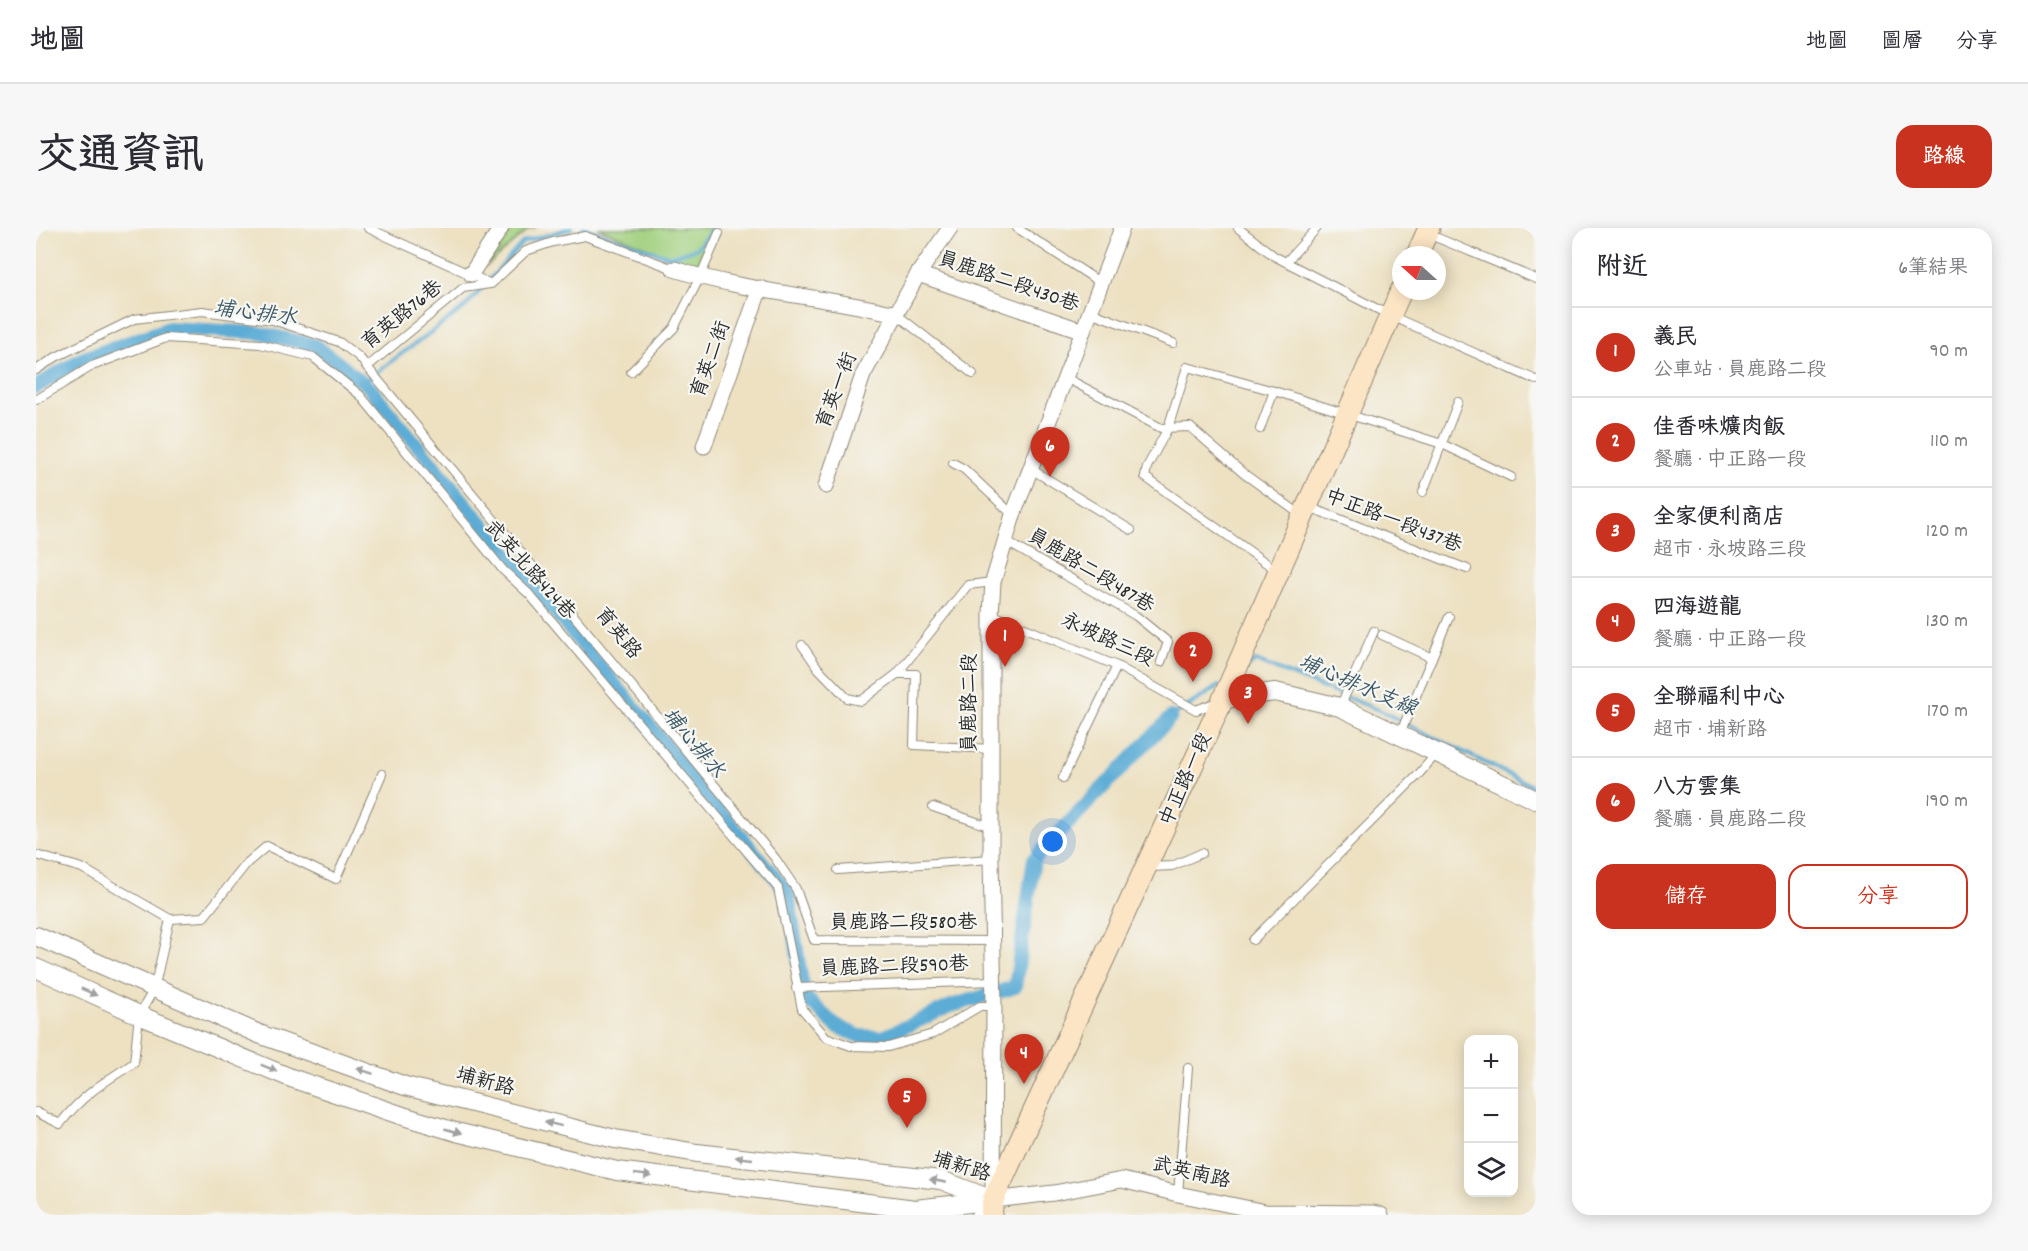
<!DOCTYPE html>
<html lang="zh-TW">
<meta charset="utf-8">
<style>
:root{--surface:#fff;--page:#f7f7f7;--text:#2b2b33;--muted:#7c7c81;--line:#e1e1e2;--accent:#c8321e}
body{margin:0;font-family:Dekko,"LXGW WenKai TC",sans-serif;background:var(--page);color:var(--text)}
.controls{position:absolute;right:18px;bottom:18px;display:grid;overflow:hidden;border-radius:12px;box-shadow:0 3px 15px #0003}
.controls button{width:54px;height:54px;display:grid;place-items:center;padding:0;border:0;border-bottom:2px solid var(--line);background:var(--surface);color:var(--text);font:30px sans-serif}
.compass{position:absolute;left:1356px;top:18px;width:54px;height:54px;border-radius:50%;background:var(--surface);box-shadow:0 3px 15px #0003;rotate:291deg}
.you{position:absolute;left:1017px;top:614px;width:21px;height:21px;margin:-15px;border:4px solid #fff;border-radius:50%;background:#1a73e8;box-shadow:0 0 0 9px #1a73e833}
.badge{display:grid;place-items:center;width:39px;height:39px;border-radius:50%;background:var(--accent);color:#fff;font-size:20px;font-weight:700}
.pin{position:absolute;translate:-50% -50px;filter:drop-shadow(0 2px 3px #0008)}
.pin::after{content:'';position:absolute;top:32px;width:21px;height:18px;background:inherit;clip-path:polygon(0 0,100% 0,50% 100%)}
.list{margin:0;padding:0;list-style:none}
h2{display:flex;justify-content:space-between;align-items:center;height:78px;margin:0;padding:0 24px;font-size:26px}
h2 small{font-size:20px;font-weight:400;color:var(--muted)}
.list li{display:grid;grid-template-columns:39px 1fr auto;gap:18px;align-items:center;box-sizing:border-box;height:90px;padding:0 24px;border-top:2px solid var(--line)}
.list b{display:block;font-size:22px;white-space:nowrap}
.list p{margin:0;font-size:20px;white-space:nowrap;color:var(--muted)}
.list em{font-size:20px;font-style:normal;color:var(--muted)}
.actions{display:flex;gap:12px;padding:18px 24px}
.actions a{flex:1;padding:14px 0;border:2px solid var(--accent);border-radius:18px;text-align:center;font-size:21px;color:var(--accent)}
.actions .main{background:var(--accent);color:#fff}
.icon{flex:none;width:33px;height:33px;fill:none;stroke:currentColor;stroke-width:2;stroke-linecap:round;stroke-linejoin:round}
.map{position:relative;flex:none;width:1500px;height:987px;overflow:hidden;border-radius:18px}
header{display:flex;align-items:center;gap:36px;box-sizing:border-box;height:84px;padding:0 30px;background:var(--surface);border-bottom:2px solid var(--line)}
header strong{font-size:28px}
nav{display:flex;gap:33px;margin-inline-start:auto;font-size:21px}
.intro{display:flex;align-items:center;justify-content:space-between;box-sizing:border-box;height:144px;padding:0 36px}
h1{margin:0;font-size:42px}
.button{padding:15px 27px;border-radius:18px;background:var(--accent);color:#fff;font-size:21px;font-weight:700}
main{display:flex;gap:36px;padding:0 36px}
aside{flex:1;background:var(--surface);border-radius:18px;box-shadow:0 3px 15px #0003}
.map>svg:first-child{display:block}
.green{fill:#a1d07f;stroke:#667e55;stroke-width:1.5}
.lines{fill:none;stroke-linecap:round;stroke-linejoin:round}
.stream{stroke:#5bacd5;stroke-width:4}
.canal{stroke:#5bacd5;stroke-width:14}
.service-casing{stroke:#8c8676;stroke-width:10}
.minor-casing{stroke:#8c8676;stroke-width:17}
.tertiary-casing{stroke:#8c8676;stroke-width:20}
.secondary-casing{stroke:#8c8676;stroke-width:23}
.service{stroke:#fff;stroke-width:8}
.minor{stroke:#fff;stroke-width:15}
.tertiary{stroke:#fff;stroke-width:18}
.secondary{stroke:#fce5c4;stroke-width:21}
.oneway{fill:#a0a0a0}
.labels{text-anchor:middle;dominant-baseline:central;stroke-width:4.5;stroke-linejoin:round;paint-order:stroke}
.street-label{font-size:20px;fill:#2b2b2b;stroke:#f6f6f2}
.water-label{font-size:21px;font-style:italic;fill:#3c5866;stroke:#f6f6f2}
</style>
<header>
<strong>地圖</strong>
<nav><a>地圖</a><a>圖層</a><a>分享</a></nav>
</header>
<div class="intro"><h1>交通資訊</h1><a class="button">路線</a></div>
<main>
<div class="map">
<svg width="1500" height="987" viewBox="0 0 1500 987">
<rect width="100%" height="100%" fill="#f6f6f2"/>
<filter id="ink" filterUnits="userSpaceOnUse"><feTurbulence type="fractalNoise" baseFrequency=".0167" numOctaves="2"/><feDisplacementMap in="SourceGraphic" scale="12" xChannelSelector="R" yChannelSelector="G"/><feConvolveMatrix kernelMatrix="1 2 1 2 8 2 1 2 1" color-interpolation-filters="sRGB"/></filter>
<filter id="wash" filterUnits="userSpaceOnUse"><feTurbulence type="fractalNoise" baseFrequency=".008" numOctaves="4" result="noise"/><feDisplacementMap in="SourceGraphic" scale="24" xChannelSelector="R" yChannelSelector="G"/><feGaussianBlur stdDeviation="1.35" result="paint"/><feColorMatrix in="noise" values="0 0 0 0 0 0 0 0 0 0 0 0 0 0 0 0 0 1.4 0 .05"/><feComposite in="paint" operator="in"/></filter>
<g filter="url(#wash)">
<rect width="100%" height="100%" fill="#ede1c2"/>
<g class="green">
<polygon points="474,0 500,0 493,1 450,39"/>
<polygon points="562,0 676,0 660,39"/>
</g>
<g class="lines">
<g class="stream">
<polyline points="547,0 634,29 661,20 677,0"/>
<polyline points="327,154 428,80 487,14 536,0"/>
<polyline points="1209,440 1220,433 1345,483 1500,560"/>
<polyline points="1135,489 1183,458"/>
</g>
<polyline class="canal" points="0,159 45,131 133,100 223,105 279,117 333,159 752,665 768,768 800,798 823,808 847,809 915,778 979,759 998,631 1135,489"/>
</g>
</g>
<g filter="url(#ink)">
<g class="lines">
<g class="service-casing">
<g id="service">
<polyline points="332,0 455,56 490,23 517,14 549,8 638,41"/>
<polyline points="981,0 1065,55"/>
<polyline points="1202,0 1238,28 1355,88 1500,152"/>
<polyline points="1392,6 1500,51"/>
<polyline points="1250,34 1281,0"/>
<polyline points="1054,84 1137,115"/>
<polyline points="860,86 937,146"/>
<polyline points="331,139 427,60 454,56"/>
<polyline points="0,142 20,129 98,91 166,83 237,92 303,114 323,129 739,630 760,661 778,712 957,713"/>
<polyline points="595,144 638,100 664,49 683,5"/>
<polyline points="1030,150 1125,200 1154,199 1207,245 1265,287"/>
<polyline points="1238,163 1406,216 1475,249"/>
<polyline points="0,172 56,138 130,110 224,116 277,129 324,167 467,342 493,366 742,660 766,781 790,809 815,818 852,819 897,806 944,778 958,778"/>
<polyline points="1224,201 1238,163 1151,139 1132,200 1111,239 1109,249 1240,342"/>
<polyline points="917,235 928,241 977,287"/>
<polyline points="995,241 1095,302"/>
<polyline points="1387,264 1422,174"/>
<polyline points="1273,279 1431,341"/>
<polyline points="969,313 1100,388 1132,414 1125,434"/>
<polyline points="955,386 1081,438 1160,482 1181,474"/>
<polyline points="1346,407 1396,430"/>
<polyline points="766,417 782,440 811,470 825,473 861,446 932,357 957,354"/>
<polyline points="861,446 880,446 878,517 956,521"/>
<polyline points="1304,479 1338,403"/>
<polyline points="1364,506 1413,389"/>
<polyline points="1027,550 1081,438"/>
<polyline points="897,579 955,599"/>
<path d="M0,627l46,13 88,51 -16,70 -15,26 -5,48c-30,19 -52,32 -74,61l-24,-12"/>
<polyline points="1114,639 1136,638 1166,625"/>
<polyline points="802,642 955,631"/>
<polyline points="134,691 168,689 211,635 231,618 300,651 346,546"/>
<polyline points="1217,712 1382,547 1401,525"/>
<polyline points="760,760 958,753"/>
<polyline points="1142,966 1152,840"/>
<polyline points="939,987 951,977"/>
</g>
</g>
<g class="minor-casing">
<g id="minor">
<polyline points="1086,0 977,287 957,354 955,386 955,631 958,778 957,972 1018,965 1086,952 1142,966 1229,984 1337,985 1345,987"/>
<path d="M638,41c72,23 149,27 222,45"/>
<polyline points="435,46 465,0"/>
<polyline points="882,46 1047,103"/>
<polyline points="668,218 724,60"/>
<polyline points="790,258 827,147 882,46 914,0"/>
</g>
</g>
<g class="tertiary-casing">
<g id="tertiary">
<polyline points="1187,471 1239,464 1304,479 1500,572"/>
<polyline points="0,708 223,806 369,858 579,911 661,925 905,952 957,972"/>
<polyline points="0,740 103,787 255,850 367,888 420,904 581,943 879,981 952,973"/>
</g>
</g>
<g class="secondary-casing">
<g id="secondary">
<polyline points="1381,27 1393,0"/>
<polyline points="955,987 957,972 1187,471 1365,63"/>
</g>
</g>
<use href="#service" class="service"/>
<use href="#minor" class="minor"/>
<use href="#tertiary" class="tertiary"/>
<use href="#secondary" class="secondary"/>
</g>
<defs><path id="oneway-solid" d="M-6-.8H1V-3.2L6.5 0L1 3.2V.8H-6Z" transform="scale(1.5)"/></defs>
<g class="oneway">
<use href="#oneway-solid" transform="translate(53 764) rotate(24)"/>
<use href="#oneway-solid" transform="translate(233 840) rotate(22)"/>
<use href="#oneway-solid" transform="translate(329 843) rotate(-161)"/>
<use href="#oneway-solid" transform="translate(517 896) rotate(-166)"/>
<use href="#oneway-solid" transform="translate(417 903) rotate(16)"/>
<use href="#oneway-solid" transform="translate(708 930) rotate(-174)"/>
<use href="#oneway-solid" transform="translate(607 947) rotate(7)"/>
<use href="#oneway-solid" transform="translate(902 953) rotate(-169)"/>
</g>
</g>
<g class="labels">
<g class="street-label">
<text transform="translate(972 55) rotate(19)">員鹿路二段430巷</text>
<text transform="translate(367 88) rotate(-39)">育英路76巷</text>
<text transform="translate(676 132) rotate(-70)">育英二街</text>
<text transform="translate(802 163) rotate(-69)">育英一街</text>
<text transform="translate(1357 294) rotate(21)">中正路一段437巷</text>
<text transform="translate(493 343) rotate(48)">武英北路424巷</text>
<text transform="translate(1054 344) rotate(31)">員鹿路二段487巷</text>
<text transform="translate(581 406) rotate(51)">育英路</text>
<text transform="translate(1071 413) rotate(25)">永坡路三段</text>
<text transform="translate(935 475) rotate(-90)">員鹿路二段</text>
<text transform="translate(1151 552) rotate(-66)">中正路一段</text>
<text x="867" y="696">員鹿路二段580巷</text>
<text transform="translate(858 740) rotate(-2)">員鹿路二段590巷</text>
<text transform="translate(449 855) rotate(15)">埔新路</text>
<text transform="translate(925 940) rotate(17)">埔新路</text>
<text transform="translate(1155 946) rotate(13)">武英南路</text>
</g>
<g class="water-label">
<text transform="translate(219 87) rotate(7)">埔心排水</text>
<text transform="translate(1321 459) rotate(23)">埔心排水支線</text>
<text transform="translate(656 516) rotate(50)">埔心排水</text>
</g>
</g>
</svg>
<div class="controls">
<button>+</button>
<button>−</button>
<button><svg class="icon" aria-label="layers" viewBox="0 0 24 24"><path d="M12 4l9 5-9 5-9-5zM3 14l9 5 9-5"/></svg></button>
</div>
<svg class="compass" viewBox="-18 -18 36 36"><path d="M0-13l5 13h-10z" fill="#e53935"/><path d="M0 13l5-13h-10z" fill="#7c7c81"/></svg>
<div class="you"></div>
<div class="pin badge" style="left:969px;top:439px">1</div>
<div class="pin badge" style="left:1157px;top:454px">2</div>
<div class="pin badge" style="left:1212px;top:496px">3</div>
<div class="pin badge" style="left:988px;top:856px">4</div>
<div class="pin badge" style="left:871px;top:900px">5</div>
<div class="pin badge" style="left:1014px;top:249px">6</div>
</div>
<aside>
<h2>附近<small>6筆結果</small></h2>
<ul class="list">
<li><span class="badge">1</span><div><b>義民</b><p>公車站 · 員鹿路二段</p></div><em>90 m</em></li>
<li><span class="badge">2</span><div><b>佳香味爌肉飯</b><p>餐廳 · 中正路一段</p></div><em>110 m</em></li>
<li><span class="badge">3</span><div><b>全家便利商店</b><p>超市 · 永坡路三段</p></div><em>120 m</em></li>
<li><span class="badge">4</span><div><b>四海遊龍</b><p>餐廳 · 中正路一段</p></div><em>130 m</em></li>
<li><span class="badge">5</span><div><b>全聯福利中心</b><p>超市 · 埔新路</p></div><em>170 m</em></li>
<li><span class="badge">6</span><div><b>八方雲集</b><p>餐廳 · 員鹿路二段</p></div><em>190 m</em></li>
</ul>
<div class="actions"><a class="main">儲存</a><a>分享</a></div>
</aside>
</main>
